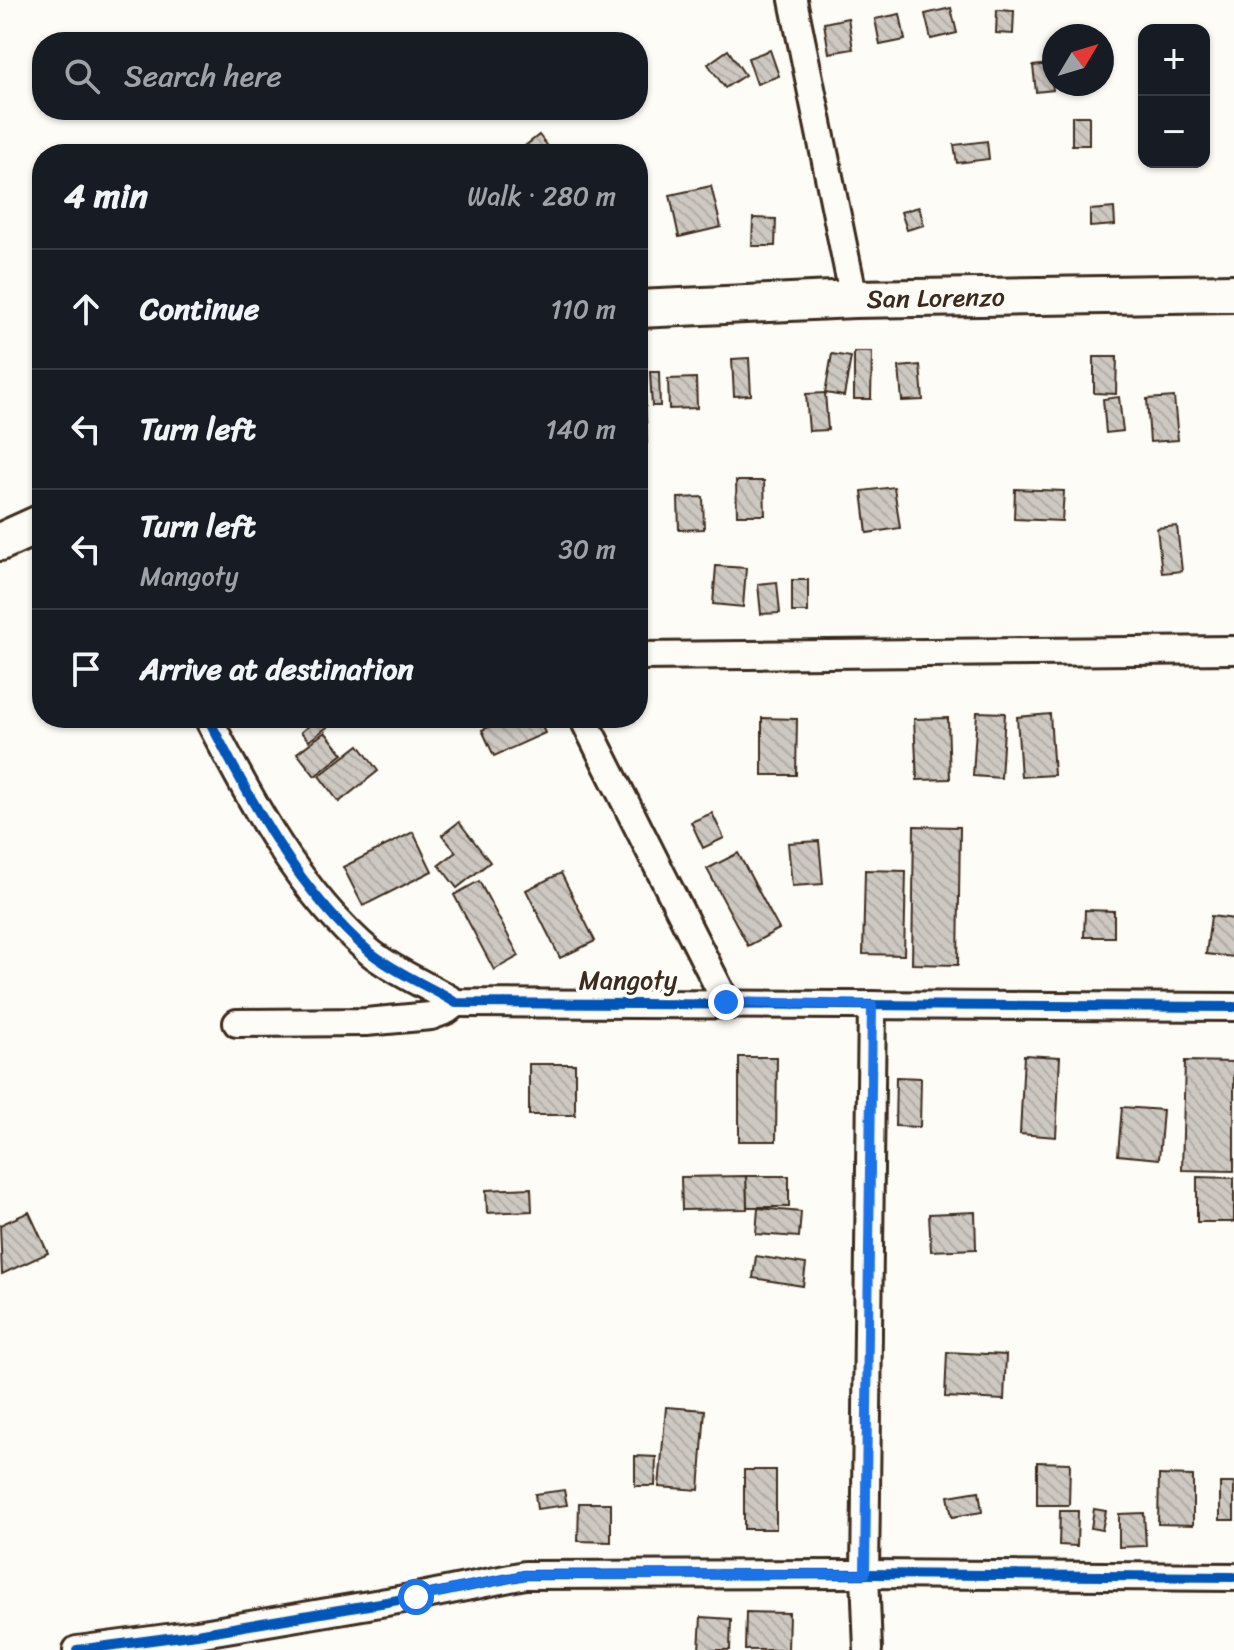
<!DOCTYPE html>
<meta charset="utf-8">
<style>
:root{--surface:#171b24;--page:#20242c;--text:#f1f3f6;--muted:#9ea1a6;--line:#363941}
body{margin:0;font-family:Sriracha,sans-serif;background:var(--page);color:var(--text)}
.controls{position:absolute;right:24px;top:24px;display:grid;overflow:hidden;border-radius:16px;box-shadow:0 2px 6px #0004}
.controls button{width:72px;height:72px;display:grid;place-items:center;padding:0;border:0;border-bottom:2px solid var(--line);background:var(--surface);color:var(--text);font:40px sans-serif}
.compass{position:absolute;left:1042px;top:24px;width:72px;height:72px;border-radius:50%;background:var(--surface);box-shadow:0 2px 6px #0004;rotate:52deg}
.stop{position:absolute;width:24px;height:24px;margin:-18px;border:6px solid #1a73e8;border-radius:50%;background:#fff}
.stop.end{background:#1a73e8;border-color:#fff;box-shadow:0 2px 8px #0008}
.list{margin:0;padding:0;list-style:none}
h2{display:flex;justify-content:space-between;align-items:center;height:104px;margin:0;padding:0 32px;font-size:34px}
h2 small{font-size:26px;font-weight:400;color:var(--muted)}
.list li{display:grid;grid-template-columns:52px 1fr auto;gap:24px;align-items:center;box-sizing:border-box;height:120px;padding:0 32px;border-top:2px solid var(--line)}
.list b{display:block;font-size:30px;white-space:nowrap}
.list p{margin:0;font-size:26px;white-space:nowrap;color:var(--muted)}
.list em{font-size:26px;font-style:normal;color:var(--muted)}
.icon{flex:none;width:44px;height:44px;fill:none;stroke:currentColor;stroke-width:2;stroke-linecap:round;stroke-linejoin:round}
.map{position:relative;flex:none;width:1234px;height:1650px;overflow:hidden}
.search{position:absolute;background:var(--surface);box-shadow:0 2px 6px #0004;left:32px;top:32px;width:616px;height:88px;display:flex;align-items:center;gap:20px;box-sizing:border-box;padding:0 28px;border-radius:32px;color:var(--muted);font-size:30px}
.panel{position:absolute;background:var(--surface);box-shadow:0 2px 6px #0004;left:32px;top:144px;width:616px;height:584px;border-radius:32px}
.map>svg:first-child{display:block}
.building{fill:url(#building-back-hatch);stroke:#3b2a1e;stroke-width:2}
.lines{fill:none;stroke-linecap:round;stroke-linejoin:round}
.street-casing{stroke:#3b2a1e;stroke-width:32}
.secondary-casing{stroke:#3b2a1e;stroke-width:42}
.street{stroke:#fdfcf7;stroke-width:26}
.secondary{stroke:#fdfcf7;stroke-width:36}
.cycleway-casing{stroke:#fdfcf7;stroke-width:15}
.cycleway{stroke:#0057b8;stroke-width:10}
.route{stroke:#1a73e8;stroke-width:10}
.labels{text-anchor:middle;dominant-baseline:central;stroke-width:7;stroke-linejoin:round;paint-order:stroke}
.street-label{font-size:26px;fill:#3b2a1e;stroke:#fdfcf7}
</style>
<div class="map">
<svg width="1234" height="1650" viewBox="0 0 1234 1650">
<defs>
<pattern id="building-back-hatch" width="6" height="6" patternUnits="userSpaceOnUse" patternTransform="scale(2)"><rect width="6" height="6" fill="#cdc8c2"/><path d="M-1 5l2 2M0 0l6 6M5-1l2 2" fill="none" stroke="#b1aca6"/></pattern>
</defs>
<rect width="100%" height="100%" fill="#fdfcf7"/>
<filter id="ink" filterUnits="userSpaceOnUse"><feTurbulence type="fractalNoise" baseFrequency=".0125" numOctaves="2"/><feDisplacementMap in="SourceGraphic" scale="16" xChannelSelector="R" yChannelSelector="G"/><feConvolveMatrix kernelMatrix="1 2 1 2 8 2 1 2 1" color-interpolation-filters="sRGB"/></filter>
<g filter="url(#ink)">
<g class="building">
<polygon points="951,8 957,33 931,39 925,14"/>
<polygon points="997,10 1014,11 1013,34 996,33"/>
<polygon points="900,14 905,40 880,45 875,19"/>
<polygon points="848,18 853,49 829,53 824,23"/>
<polygon points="728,50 745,75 725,88 708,64"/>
<polygon points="770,50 779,76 757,84 748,58"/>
<polygon points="1050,64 1053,90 1036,92 1033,66"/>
<rect x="1072" y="116" width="17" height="29"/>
<polygon points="539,135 554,154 531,154 525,146"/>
<polygon points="987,141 989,159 957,163 954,145"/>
<polygon points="711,186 721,227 679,237 670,195"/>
<polygon points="919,207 924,225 907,230 901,212"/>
<polygon points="1114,208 1115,225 1090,227 1090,210"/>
<polygon points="753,218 776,219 775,246 752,246"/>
<polygon points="854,352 872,352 871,399 854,399"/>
<polygon points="832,354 851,357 844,396 825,393"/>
<polygon points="1094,357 1117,357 1116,394 1094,393"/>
<polygon points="749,358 751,395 734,396 732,359"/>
<polygon points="920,365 923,400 902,401 899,367"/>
<polygon points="650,372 659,372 660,406 652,406"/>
<polygon points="696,378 697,408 669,409 668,379"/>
<polygon points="638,389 645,389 647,443 638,444"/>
<polygon points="825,393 828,430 809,431 806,394"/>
<polygon points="1119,397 1123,431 1106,433 1103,399"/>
<polygon points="1174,397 1178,440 1150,442 1147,399"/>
<polygon points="736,481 764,481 765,515 737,515"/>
<polygon points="894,487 900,528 867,533 862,491"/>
<polygon points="1015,489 1064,491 1062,521 1014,519"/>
<polygon points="703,497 704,529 679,530 678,498"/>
<polygon points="1177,526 1182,571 1162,573 1157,528"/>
<polygon points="716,566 746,568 743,607 713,604"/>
<rect x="792" y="580" width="16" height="32"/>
<polygon points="777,582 780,613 761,614 758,584"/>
<polygon points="977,712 1005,713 1001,778 973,776"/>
<polygon points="1050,714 1054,775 1021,777 1017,717"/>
<polygon points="318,718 339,718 309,741 301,732"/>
<polygon points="508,718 538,718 545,733 494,756 482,730"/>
<polygon points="762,718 797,719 796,775 762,775"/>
<polygon points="948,718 950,779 917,780 914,719"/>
<polygon points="325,732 343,754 315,776 297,753"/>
<polygon points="359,745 378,771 339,802 319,776"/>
<polygon points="712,813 724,838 703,848 691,822"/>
<polygon points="459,822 490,862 457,888 439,865 456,852 442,835"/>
<polygon points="914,826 960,827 958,965 912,964"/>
<polygon points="413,832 432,871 363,906 343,867"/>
<polygon points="819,841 823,884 792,886 788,843"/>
<polygon points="738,853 779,929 748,946 707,869"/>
<polygon points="865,870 906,871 904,955 863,954"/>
<polygon points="561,873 595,941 560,958 526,890"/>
<polygon points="479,881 519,956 494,970 454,895"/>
<polygon points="1085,910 1114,911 1114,937 1084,937"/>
<polygon points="1211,916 1234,919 1234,957 1206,954"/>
<polygon points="1024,1055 1060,1057 1056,1137 1020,1134"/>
<polygon points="739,1057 777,1057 776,1141 739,1141"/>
<polygon points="1185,1061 1234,1062 1234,1171 1182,1170"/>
<rect x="529" y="1064" width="46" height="51"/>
<polygon points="896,1077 921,1078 920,1127 895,1126"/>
<polygon points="1122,1107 1163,1110 1159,1159 1118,1155"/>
<polygon points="746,1176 789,1176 789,1207 747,1207"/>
<polygon points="746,1176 747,1209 682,1210 681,1177"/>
<polygon points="1197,1177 1234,1178 1234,1222 1197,1222"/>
<polygon points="531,1188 532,1211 487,1213 486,1190"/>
<polygon points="758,1208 801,1212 799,1237 756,1234"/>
<polygon points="29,1212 48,1253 2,1274 0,1225"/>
<polygon points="975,1212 976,1249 931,1251 929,1214"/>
<polygon points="756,1256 806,1264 803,1286 753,1278"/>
<polygon points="947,1352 1006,1355 1004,1400 945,1397"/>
<polygon points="666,1407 705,1410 699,1490 659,1487"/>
<polygon points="635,1456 656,1457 655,1486 635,1486"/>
<polygon points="1037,1462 1070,1463 1069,1505 1037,1505"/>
<rect x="744" y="1470" width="32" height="59"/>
<polygon points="1159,1475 1193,1476 1193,1525 1158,1524"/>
<rect x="1220" y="1483" width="14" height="37"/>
<polygon points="564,1490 567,1505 537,1509 535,1494"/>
<polygon points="979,1491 982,1512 952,1517 948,1496"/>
<polygon points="579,1503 611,1503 611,1542 578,1541"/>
<polygon points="1094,1509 1106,1511 1102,1530 1091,1528"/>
<polygon points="1060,1511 1078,1511 1077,1546 1059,1545"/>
<polygon points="1144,1513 1146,1546 1119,1547 1119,1514"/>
<polygon points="746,1612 789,1613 788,1650 745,1650"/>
<polygon points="701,1617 731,1619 730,1650 699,1650"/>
</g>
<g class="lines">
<g class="street-casing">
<g id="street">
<polyline points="793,0 854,299"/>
<polyline points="638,656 1234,650"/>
<path d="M208,718c43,84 91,174 163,235 25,20 58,33 85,50l778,4"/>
<polyline points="583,718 726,1002"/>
<polyline points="237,1023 366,1022 431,1016 447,1010 456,1003"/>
<polyline points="77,1650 197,1634 416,1597 525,1575 865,1574 1234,1577"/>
<polyline points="868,1650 865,1574 872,1005"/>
</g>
</g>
<g class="secondary-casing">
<g id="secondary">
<path id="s1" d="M638,309l216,-10 380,-6"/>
<polyline points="0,542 42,523"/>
</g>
</g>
<use href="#street" class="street"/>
<use href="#secondary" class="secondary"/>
<g class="cycleway-casing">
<g id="cycleway">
<path d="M208,718c43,84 91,174 163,235 25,20 58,33 85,50l778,4"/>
<polyline points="77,1650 197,1634 416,1597 525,1575 865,1574 1234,1577"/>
</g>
</g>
<use href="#cycleway" class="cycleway"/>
</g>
</g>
<g class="lines" filter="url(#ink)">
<polyline class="route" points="416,1597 525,1575 865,1574 872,1005 726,1002"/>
</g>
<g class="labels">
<g class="street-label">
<text stroke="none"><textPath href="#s1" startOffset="298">San Lorenzo</textPath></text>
<text x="628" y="980">Mangoty</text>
</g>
</g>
</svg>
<div class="controls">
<button>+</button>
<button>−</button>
</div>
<svg class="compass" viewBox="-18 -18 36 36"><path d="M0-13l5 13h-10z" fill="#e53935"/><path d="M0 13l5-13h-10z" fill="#9ea1a6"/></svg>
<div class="stop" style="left:416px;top:1597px"></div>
<div class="stop end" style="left:726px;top:1002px"></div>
<div class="search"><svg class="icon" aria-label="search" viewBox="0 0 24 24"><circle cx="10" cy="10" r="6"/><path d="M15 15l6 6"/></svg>Search here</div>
<section class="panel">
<h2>4 min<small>Walk · 280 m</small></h2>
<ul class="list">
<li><svg class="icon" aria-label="ahead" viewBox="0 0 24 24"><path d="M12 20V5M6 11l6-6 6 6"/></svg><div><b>Continue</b></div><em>110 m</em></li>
<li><svg class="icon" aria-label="left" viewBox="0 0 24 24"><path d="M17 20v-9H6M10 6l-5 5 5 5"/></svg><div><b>Turn left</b></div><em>140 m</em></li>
<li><svg class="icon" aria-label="left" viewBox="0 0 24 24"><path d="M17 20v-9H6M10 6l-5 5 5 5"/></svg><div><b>Turn left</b><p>Mangoty</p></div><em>30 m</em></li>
<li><svg class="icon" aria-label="arrive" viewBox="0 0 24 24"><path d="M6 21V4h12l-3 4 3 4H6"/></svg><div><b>Arrive at destination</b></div></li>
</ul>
</section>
</div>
